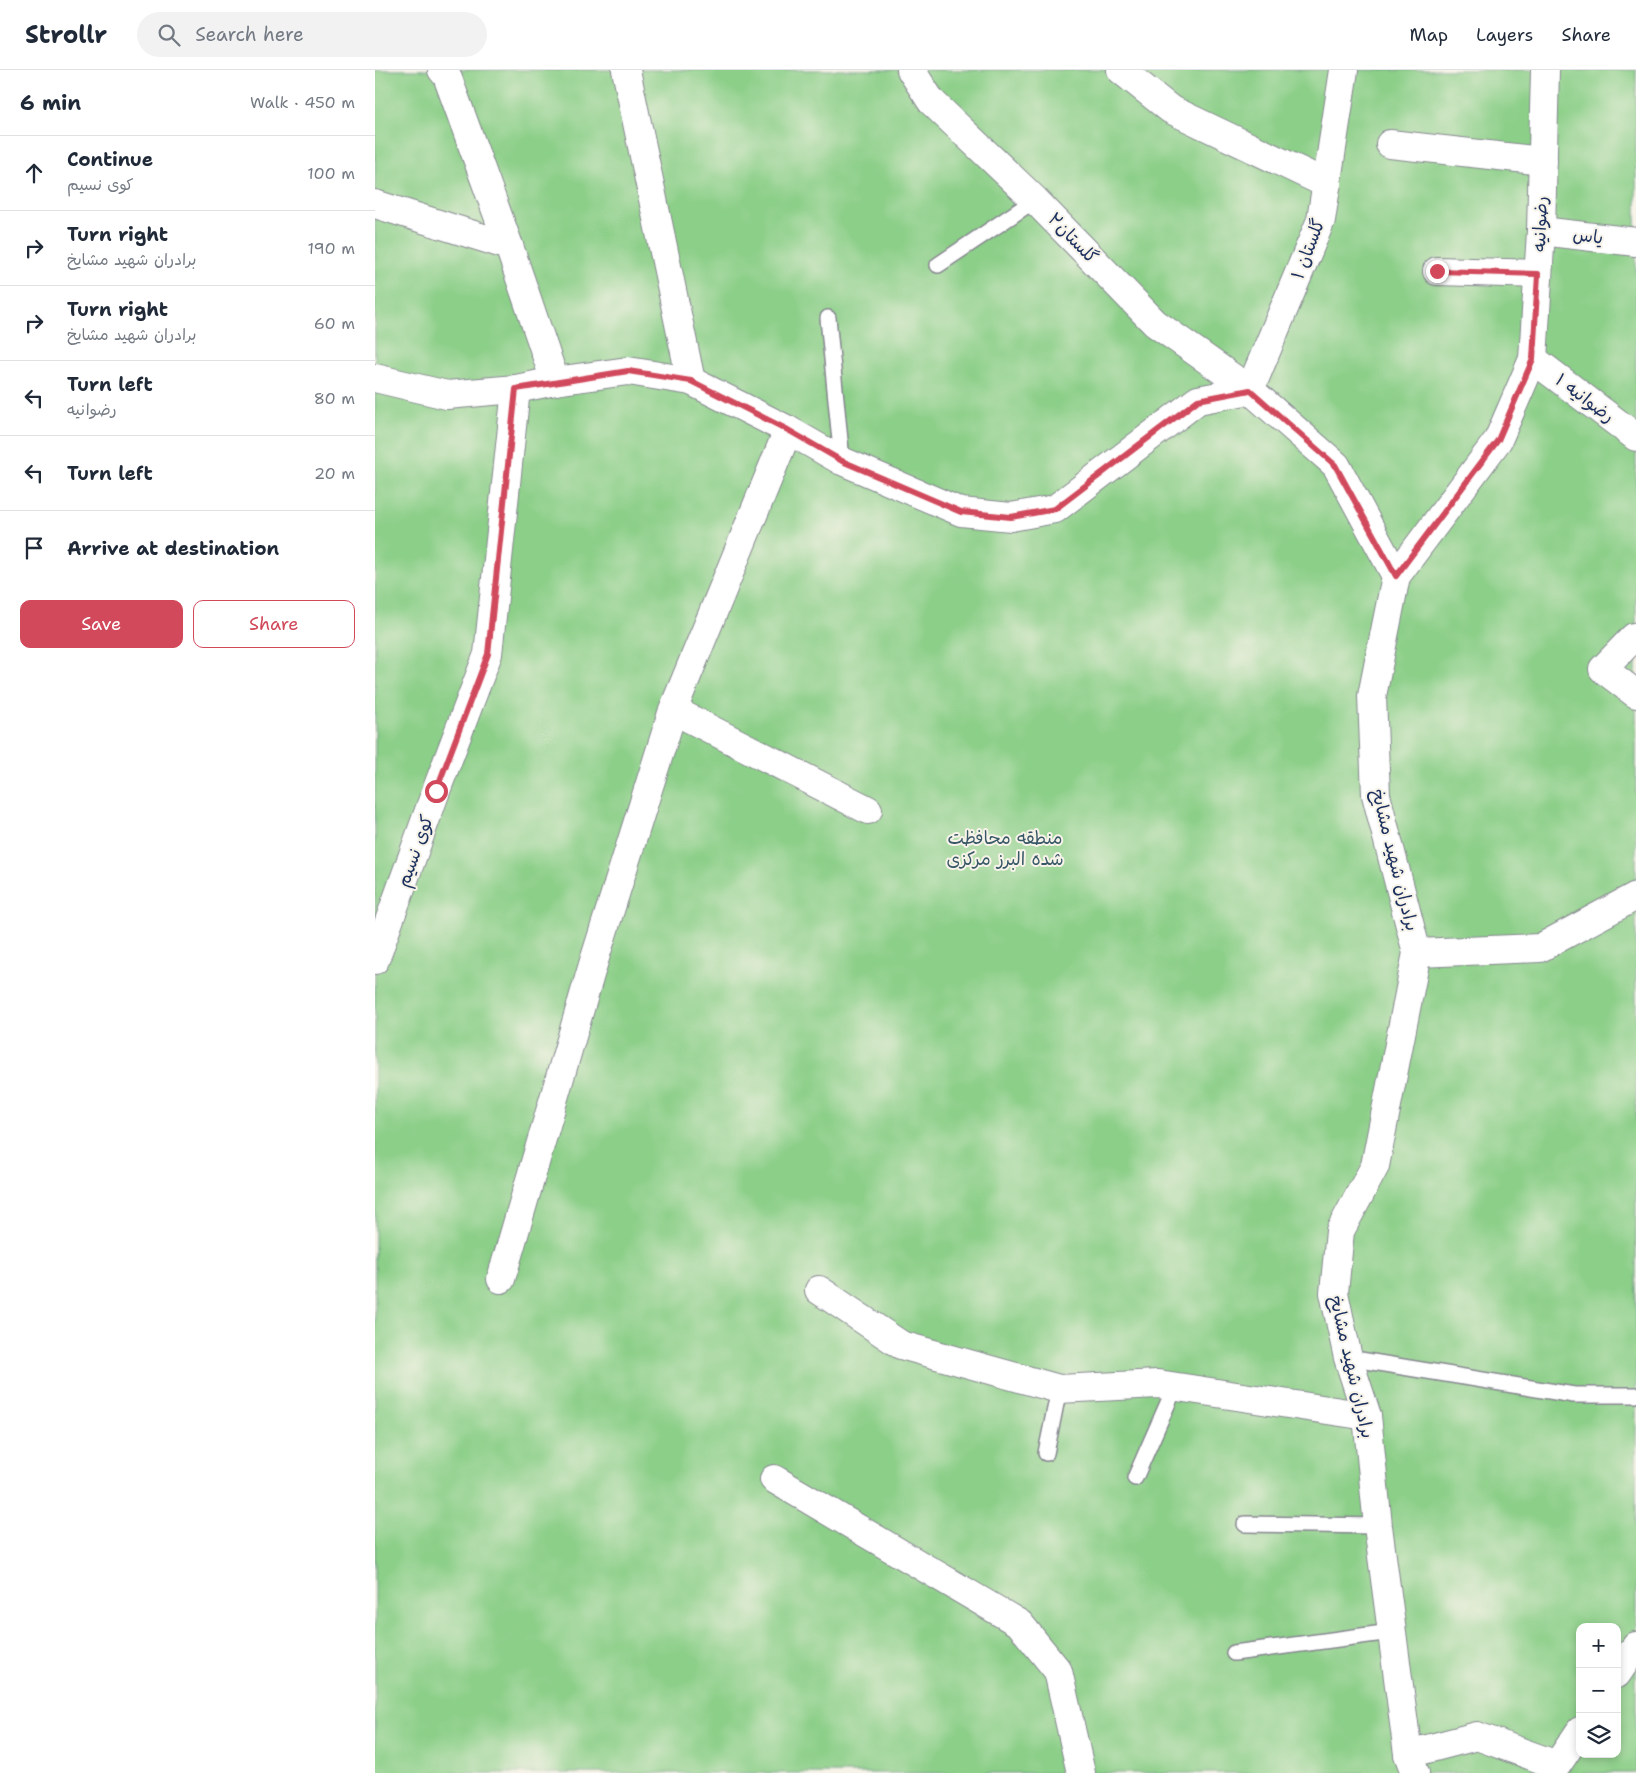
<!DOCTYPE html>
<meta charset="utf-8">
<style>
:root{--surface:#fff;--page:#f2f2f3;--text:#1f2937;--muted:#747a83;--line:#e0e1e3;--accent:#d1495b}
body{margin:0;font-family:"Shantell Sans","Playpen Sans Arabic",sans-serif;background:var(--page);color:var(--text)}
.controls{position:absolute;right:15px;bottom:15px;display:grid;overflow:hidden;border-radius:10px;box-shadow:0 2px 8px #0003}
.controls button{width:45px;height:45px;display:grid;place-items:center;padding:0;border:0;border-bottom:1px solid var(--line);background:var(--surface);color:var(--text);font:25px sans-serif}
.stop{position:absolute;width:15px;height:15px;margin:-11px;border:4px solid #d1495b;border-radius:50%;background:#fff}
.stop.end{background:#d1495b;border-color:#fff;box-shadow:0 1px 5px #0008}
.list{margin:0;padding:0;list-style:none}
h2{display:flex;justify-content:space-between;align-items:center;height:65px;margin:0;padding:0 20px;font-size:21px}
h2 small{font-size:16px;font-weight:400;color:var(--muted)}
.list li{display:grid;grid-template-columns:32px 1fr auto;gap:15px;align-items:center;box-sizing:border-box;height:75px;padding:0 20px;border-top:1px solid var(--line)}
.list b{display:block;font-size:19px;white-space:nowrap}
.list p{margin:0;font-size:16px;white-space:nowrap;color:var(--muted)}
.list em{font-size:16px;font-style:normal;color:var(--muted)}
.actions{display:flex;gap:10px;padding:15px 20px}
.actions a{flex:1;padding:11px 0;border:1px solid var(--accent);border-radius:10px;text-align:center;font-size:18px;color:var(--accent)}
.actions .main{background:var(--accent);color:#fff}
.icon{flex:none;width:28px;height:28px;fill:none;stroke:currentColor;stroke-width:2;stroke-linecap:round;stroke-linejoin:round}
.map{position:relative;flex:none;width:1261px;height:1703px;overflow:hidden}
header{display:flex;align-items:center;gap:30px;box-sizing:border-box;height:70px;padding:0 25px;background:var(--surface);border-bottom:1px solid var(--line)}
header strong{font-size:24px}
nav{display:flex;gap:28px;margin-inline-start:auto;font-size:18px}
.search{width:350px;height:45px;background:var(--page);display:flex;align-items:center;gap:12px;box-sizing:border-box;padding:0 18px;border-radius:28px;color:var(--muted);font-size:19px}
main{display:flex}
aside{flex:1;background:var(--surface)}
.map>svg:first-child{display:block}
.green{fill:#8bcf88;stroke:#537f73;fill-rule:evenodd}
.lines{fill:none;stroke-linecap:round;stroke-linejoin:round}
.lane-casing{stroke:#86878f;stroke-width:18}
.street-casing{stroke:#86878f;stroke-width:30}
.lane{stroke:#fff;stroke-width:15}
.street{stroke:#fff;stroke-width:28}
.route{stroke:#d1495b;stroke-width:6}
.labels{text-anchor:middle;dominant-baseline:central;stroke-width:4;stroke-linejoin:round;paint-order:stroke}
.street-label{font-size:18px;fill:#1b2f5e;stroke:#f7f3e8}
.park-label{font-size:18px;fill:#375768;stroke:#f7f3e8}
</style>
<header>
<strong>Strollr</strong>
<div class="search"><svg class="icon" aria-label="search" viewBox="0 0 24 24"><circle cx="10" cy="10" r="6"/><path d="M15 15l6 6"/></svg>Search here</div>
<nav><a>Map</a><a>Layers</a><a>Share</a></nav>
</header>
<main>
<aside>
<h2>6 min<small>Walk · 450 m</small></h2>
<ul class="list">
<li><svg class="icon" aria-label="ahead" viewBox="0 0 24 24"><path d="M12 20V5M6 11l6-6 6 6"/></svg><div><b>Continue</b><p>کوی نسیم</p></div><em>100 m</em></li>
<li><svg class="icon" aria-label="right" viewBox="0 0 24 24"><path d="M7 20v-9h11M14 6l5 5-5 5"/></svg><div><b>Turn right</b><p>برادران شهید مشایخ</p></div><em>190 m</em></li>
<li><svg class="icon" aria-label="right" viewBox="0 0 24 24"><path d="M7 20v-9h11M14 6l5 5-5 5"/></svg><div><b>Turn right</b><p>برادران شهید مشایخ</p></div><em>60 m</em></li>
<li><svg class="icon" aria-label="left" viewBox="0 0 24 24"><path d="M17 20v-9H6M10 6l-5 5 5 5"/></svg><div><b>Turn left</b><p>رضوانیه</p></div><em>80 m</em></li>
<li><svg class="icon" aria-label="left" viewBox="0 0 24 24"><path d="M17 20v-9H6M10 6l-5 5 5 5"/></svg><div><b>Turn left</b></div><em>20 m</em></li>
<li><svg class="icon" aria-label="arrive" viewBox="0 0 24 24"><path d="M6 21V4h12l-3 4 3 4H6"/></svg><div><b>Arrive at destination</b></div></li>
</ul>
<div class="actions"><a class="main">Save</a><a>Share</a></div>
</aside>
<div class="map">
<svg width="1261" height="1703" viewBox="0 0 1261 1703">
<rect width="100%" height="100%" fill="#f7f3e8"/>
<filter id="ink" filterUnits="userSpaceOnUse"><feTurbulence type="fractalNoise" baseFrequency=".02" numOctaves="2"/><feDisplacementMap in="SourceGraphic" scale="10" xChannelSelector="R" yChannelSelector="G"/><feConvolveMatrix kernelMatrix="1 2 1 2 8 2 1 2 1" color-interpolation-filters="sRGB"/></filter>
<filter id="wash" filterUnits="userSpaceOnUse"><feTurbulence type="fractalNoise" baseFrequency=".0096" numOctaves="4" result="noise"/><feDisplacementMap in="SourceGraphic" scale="20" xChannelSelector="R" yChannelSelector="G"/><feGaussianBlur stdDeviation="1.12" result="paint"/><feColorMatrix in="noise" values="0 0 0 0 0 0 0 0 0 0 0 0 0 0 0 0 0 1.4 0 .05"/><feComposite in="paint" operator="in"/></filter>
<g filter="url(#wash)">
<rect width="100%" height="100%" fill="#f1dfc0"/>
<path class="green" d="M0,0h1261v1703h-1261zM1205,1557h37v127h-37z"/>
</g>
<g filter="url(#ink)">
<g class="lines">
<g class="lane-casing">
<g id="lane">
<polyline points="563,195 660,130"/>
<polyline points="453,248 467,391"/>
<polyline points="973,1288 1199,1325 1261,1325"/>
<polyline points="671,1383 684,1319"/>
<polyline points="760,1408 800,1317"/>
<polyline points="870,1454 1003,1456"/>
<polyline points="859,1583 1016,1562"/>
</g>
</g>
<g class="street-casing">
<g id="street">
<polyline points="67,0 72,6 134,176 180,311"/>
<polyline points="251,0 316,311"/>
<polyline points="536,0 556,31 660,130 780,253 875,320 946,150 969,0"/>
<polyline points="746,0 795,39 952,114"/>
<polyline points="1015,74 1168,91"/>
<polyline points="0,134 134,176"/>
<polyline points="1166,161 1261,172"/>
<polyline points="1062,201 1163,204"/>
<polyline points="1158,289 1261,367"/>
<polyline points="0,308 72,325 141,319 180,311 253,301 316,311 413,360 467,391 586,442 636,447 680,439 823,330 875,320 961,395 1021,506 997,626 1001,725 1042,883 1000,1096 965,1161 959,1223 973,1288 992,1346 1003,1456 1033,1684 1040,1703"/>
<polyline points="1021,506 1123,370 1158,289 1166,161 1170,0"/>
<polyline points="1259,567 1228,599 1261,624"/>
<polyline points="298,640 493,740"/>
<polyline points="1042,883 1165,878 1261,826"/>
<polyline points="0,890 61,721 113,584 141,319"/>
<polyline points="126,1209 219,891 298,640 413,360"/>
<polyline points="444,1220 526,1275 684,1319 783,1314 992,1346"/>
<polyline points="399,1409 645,1554 683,1601 706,1703"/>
<polyline points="1242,1604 1261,1576"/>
<polyline points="1033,1684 1102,1666 1182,1695 1205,1661"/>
</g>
</g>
<use href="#lane" class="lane"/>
<use href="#street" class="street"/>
</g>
</g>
<g class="lines" filter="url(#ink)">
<polyline class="route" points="61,721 113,584 141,319 253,301 316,311 413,360 467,391 586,442 636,447 680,439 823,330 875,320 960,395 1021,506 1123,370 1158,289 1163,204 1062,201"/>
</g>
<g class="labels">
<g class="street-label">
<text transform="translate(1165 154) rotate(-88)">رضوانیه</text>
<text transform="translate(1213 166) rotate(7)">یاس</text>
<text transform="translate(698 168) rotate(46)">گلستان۲</text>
<text transform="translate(933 179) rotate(-69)">گلستان ۱</text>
<text transform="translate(1210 328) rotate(37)">رضوانیه ۱</text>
<text transform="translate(40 781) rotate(-70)">کوی نسیم</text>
<text transform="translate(1020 790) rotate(76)">برادران شهید مشایخ</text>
<text transform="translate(977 1297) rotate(77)">برادران شهید مشایخ</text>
</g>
<g class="park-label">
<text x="630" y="768">منطقه محافظت<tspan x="630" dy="21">شده البرز مرکزی</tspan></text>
</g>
</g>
</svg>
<div class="controls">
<button>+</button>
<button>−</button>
<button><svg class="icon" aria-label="layers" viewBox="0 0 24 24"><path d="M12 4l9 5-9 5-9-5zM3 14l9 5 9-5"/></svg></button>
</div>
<div class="stop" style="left:61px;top:721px"></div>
<div class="stop end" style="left:1062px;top:201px"></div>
</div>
</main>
